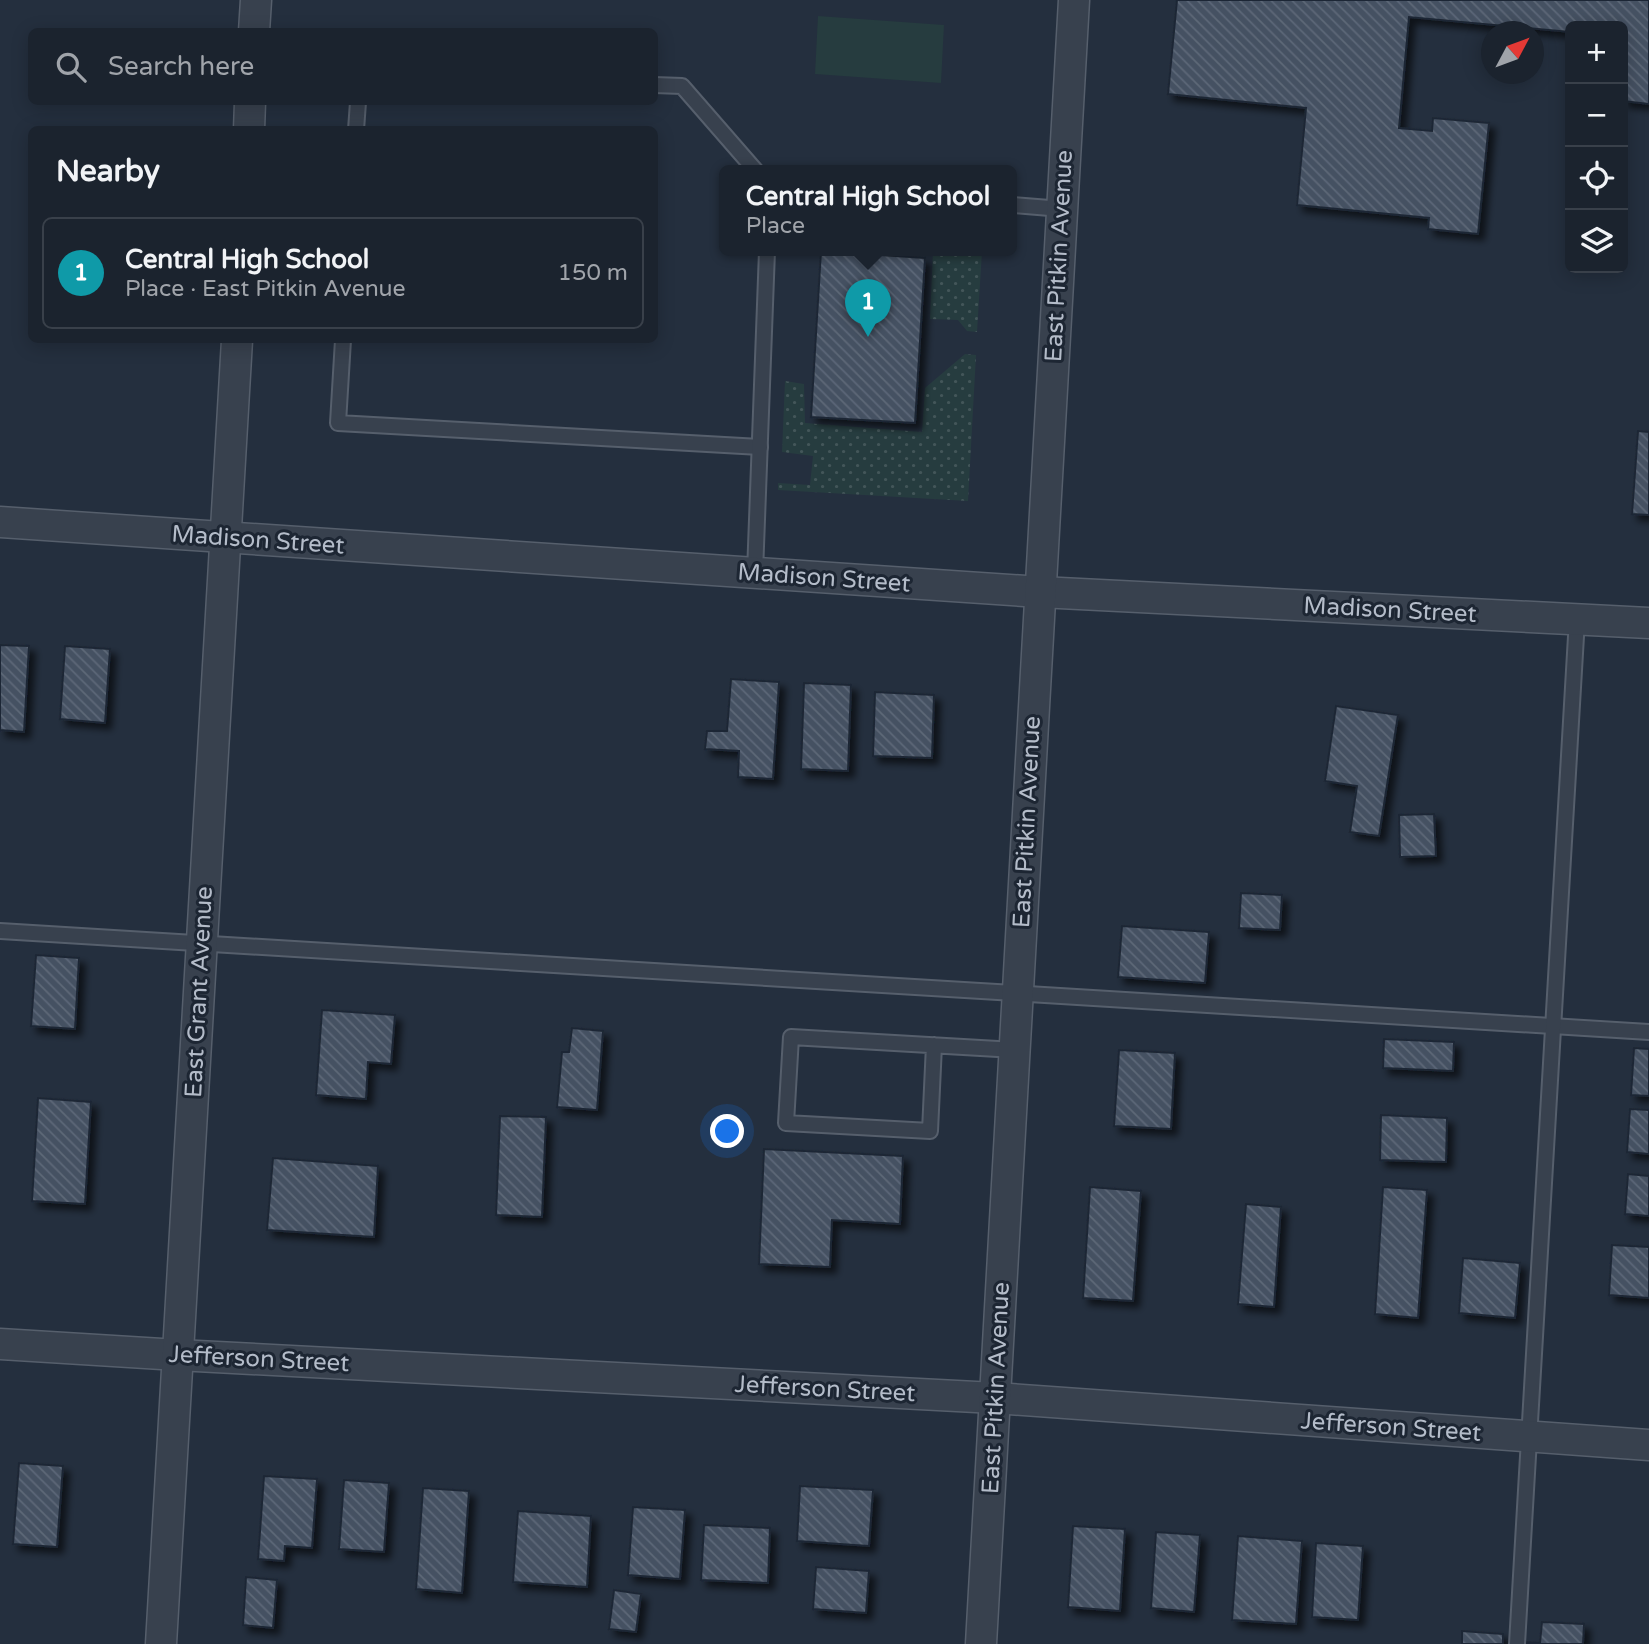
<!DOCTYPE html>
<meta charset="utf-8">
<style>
:root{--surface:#1b232e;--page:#282f3a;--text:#f1f3f6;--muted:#a0a4aa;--line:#39404a;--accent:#0b8043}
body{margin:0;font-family:"Varela Round",sans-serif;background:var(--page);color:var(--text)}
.controls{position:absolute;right:21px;top:21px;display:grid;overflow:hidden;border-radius:10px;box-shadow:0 4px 18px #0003}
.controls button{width:63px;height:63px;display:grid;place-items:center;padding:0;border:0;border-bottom:2px solid var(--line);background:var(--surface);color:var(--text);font:35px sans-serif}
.compass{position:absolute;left:1481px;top:21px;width:63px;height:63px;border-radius:50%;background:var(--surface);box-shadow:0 4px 18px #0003;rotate:49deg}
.you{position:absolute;left:728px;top:1132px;width:24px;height:24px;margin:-18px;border:5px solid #fff;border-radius:50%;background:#1a73e8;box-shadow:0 0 0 10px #1a73e833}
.badge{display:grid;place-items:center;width:46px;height:46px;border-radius:50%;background:var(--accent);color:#fff;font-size:23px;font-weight:700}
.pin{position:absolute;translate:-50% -58px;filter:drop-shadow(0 2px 4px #0008)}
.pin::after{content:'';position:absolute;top:37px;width:24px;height:21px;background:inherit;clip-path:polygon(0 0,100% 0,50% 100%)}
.popup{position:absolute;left:719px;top:165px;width:298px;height:91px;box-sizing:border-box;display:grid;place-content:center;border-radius:10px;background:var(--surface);filter:drop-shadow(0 2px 5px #0005);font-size:23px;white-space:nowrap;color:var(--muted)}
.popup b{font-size:26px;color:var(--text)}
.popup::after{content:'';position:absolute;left:50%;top:100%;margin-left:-14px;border:14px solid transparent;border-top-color:var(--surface)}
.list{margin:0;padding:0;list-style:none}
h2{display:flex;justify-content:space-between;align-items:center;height:91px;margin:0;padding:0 28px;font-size:30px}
h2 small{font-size:23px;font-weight:400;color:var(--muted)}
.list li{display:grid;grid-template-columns:46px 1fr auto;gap:21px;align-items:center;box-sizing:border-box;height:112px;margin:0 14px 14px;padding:0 14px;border:2px solid var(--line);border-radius:10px}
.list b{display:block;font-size:26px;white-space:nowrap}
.list p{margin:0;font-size:23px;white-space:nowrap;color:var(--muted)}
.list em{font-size:23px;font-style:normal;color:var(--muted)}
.icon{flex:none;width:38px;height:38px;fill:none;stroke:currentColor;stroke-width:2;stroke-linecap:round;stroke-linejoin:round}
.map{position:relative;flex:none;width:1649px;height:1644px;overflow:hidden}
.search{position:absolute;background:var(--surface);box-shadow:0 4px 18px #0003;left:28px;top:28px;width:630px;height:77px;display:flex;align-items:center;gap:18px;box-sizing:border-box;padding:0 24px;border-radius:10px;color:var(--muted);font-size:26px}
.panel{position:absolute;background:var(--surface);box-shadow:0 4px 18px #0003;left:28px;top:126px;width:630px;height:217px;border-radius:10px}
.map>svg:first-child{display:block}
.grass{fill:url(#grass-dots)}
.park{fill:#263c3f}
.building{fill:url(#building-back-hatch);stroke:#1f2835;stroke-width:2;filter:url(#shadow)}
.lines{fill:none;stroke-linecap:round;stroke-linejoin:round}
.service-casing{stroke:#565f6c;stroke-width:18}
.minor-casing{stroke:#565f6c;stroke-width:33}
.service{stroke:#38414e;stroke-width:14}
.minor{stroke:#38414e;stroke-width:30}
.labels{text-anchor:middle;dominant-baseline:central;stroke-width:6;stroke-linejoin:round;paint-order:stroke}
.street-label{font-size:24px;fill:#b4bcc9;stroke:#1d2633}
</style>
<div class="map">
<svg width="1649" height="1644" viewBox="0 0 1649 1644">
<defs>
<pattern id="grass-dots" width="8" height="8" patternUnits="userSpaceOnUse" patternTransform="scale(1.75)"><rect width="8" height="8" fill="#263c3f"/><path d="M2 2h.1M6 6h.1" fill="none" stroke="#435659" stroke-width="1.8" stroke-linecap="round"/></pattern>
<pattern id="building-back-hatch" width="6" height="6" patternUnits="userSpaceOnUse" patternTransform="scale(1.75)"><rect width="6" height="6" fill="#455162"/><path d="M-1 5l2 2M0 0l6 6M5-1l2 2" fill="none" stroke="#5d6877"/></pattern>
<filter id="shadow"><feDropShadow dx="6" dy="6" stdDeviation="3.5" flood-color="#0009"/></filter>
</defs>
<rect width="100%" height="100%" fill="#242f3e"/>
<g class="grass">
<polygon points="933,251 982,251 977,332 967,331 958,320 930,319"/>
<polygon points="965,354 976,355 968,501 778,490 778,483 810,485 813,456 782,452 785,381 804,384 805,423 922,432 925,388"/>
</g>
<polygon class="park" points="818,16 944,25 941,83 815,74"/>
<g class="building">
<polygon points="1177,0 1649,0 1649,104 1623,101 1623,26 1570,26 1570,32 1409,17 1399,128 1432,131 1433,118 1489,123 1478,234 1428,229 1429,218 1297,205 1306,108 1168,94"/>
<polygon points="821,251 925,258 915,423 811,417"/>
<polygon points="1638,431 1649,432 1649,515 1632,514"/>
<polygon points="0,645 29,646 24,732 0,730"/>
<polygon points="65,646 110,649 105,723 60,719"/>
<polygon points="731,679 779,682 773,779 738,777 739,751 705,749 707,731 727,731"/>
<polygon points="804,683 851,685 848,771 801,769"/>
<polygon points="875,692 934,695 932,758 873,756"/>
<polygon points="1336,706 1398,715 1379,836 1350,832 1357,786 1325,781"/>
<polygon points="1434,814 1436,856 1400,857 1399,815"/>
<polygon points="1241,893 1282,895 1280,930 1239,928"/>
<polygon points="1122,926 1209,932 1205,983 1118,977"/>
<polygon points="36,955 79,958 75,1029 31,1026"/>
<polygon points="322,1010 395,1015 391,1064 368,1062 366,1099 316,1095"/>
<polygon points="572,1028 603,1031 597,1110 557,1107 562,1052 569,1052"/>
<polygon points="1384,1039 1454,1042 1453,1071 1383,1068"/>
<polygon points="1634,1048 1649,1049 1649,1096 1631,1095"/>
<polygon points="1119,1050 1175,1053 1171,1129 1114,1126"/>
<polygon points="38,1098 91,1102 85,1204 32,1201"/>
<polygon points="1630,1109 1649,1110 1649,1154 1627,1152"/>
<polygon points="1381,1115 1447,1118 1446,1162 1380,1160"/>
<polygon points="500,1116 546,1117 542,1217 496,1215"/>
<polygon points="764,1149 903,1156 900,1224 832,1220 830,1267 759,1264"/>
<polygon points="273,1158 378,1166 374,1237 267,1230"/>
<polygon points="1628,1174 1649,1176 1649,1216 1625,1214"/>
<polygon points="1090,1187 1141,1191 1133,1301 1083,1298"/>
<polygon points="1383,1187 1427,1190 1418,1318 1375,1314"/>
<polygon points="1246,1204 1281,1207 1274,1307 1238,1304"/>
<polygon points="1612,1245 1649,1247 1649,1298 1609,1295"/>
<polygon points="1463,1258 1520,1263 1515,1318 1459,1313"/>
<polygon points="19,1463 63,1466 57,1547 13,1544"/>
<polygon points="264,1476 317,1479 312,1548 285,1546 284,1561 258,1559"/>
<polygon points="344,1480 389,1483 384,1552 339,1549"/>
<polygon points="800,1486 873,1490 869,1546 797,1541"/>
<polygon points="423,1488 469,1491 462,1593 416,1589"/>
<polygon points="633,1507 685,1510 680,1579 628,1575"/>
<polygon points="518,1511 591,1516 587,1587 513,1582"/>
<polygon points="704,1525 770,1528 768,1583 701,1580"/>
<polygon points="1073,1526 1125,1529 1120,1611 1068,1607"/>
<polygon points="1156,1532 1200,1535 1194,1612 1151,1608"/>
<polygon points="1238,1536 1302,1541 1296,1624 1232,1620"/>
<polygon points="1316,1543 1363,1546 1358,1620 1312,1617"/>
<polygon points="816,1567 869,1571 866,1613 813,1609"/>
<polygon points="246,1577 277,1580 273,1628 243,1625"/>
<polygon points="614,1590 641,1594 636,1632 609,1629"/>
<polygon points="1542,1622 1584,1624 1583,1644 1524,1644 1525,1642 1540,1643"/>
<polygon points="1462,1631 1503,1634 1503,1644 1462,1644"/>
</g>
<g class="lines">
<g class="service-casing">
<g id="service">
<polyline points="654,85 682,86 756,171"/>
<polyline points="356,130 358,102"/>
<polyline points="1012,205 1062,209"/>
<polyline points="343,340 338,423 760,447"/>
<polyline points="755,573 767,251"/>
<polyline points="0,931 1649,1032"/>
<polyline points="934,1045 930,1131 786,1123 791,1037 1015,1050"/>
<polyline points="1517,1644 1577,619"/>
</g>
</g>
<g class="minor-casing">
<g id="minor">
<polyline points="254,32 256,0"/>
<polyline points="249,130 250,102"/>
<polyline points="0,522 1040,592 1649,623"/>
<polyline points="0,1344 178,1355 995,1398 1649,1445"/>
<polyline points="161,1644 237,340"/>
<polyline points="981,1644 1074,0"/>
</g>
</g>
<use href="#service" class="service"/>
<use href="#minor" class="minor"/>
</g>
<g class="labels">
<g class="street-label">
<text transform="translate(1059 256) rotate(-87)">East Pitkin Avenue</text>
<text transform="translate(258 540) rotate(4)">Madison Street</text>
<text transform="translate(824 578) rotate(4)">Madison Street</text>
<text transform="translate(1390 610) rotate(3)">Madison Street</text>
<text transform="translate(1027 822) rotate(-87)">East Pitkin Avenue</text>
<text transform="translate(199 992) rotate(-87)">East Grant Avenue</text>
<text transform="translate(259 1359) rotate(3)">Jefferson Street</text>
<text transform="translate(996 1388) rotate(-87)">East Pitkin Avenue</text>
<text transform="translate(825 1389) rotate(3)">Jefferson Street</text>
<text transform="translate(1391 1427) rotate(4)">Jefferson Street</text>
</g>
</g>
</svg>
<div class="controls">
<button>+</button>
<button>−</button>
<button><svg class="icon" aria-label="locate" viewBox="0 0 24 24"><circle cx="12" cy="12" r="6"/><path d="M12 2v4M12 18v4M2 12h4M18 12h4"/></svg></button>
<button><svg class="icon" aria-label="layers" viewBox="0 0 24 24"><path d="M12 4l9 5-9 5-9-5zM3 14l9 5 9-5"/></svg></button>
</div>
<svg class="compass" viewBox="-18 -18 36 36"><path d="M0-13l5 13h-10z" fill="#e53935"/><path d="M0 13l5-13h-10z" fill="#a0a4aa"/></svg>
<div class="you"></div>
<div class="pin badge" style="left:868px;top:337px;background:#0f9aa8">1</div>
<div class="popup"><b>Central High School</b>Place</div>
<div class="search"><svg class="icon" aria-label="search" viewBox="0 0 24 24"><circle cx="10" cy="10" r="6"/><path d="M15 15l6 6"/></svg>Search here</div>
<section class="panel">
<h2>Nearby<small></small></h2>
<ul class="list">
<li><span class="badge" style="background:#0f9aa8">1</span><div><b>Central High School</b><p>Place · East Pitkin Avenue</p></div><em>150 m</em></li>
</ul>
</section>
</div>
